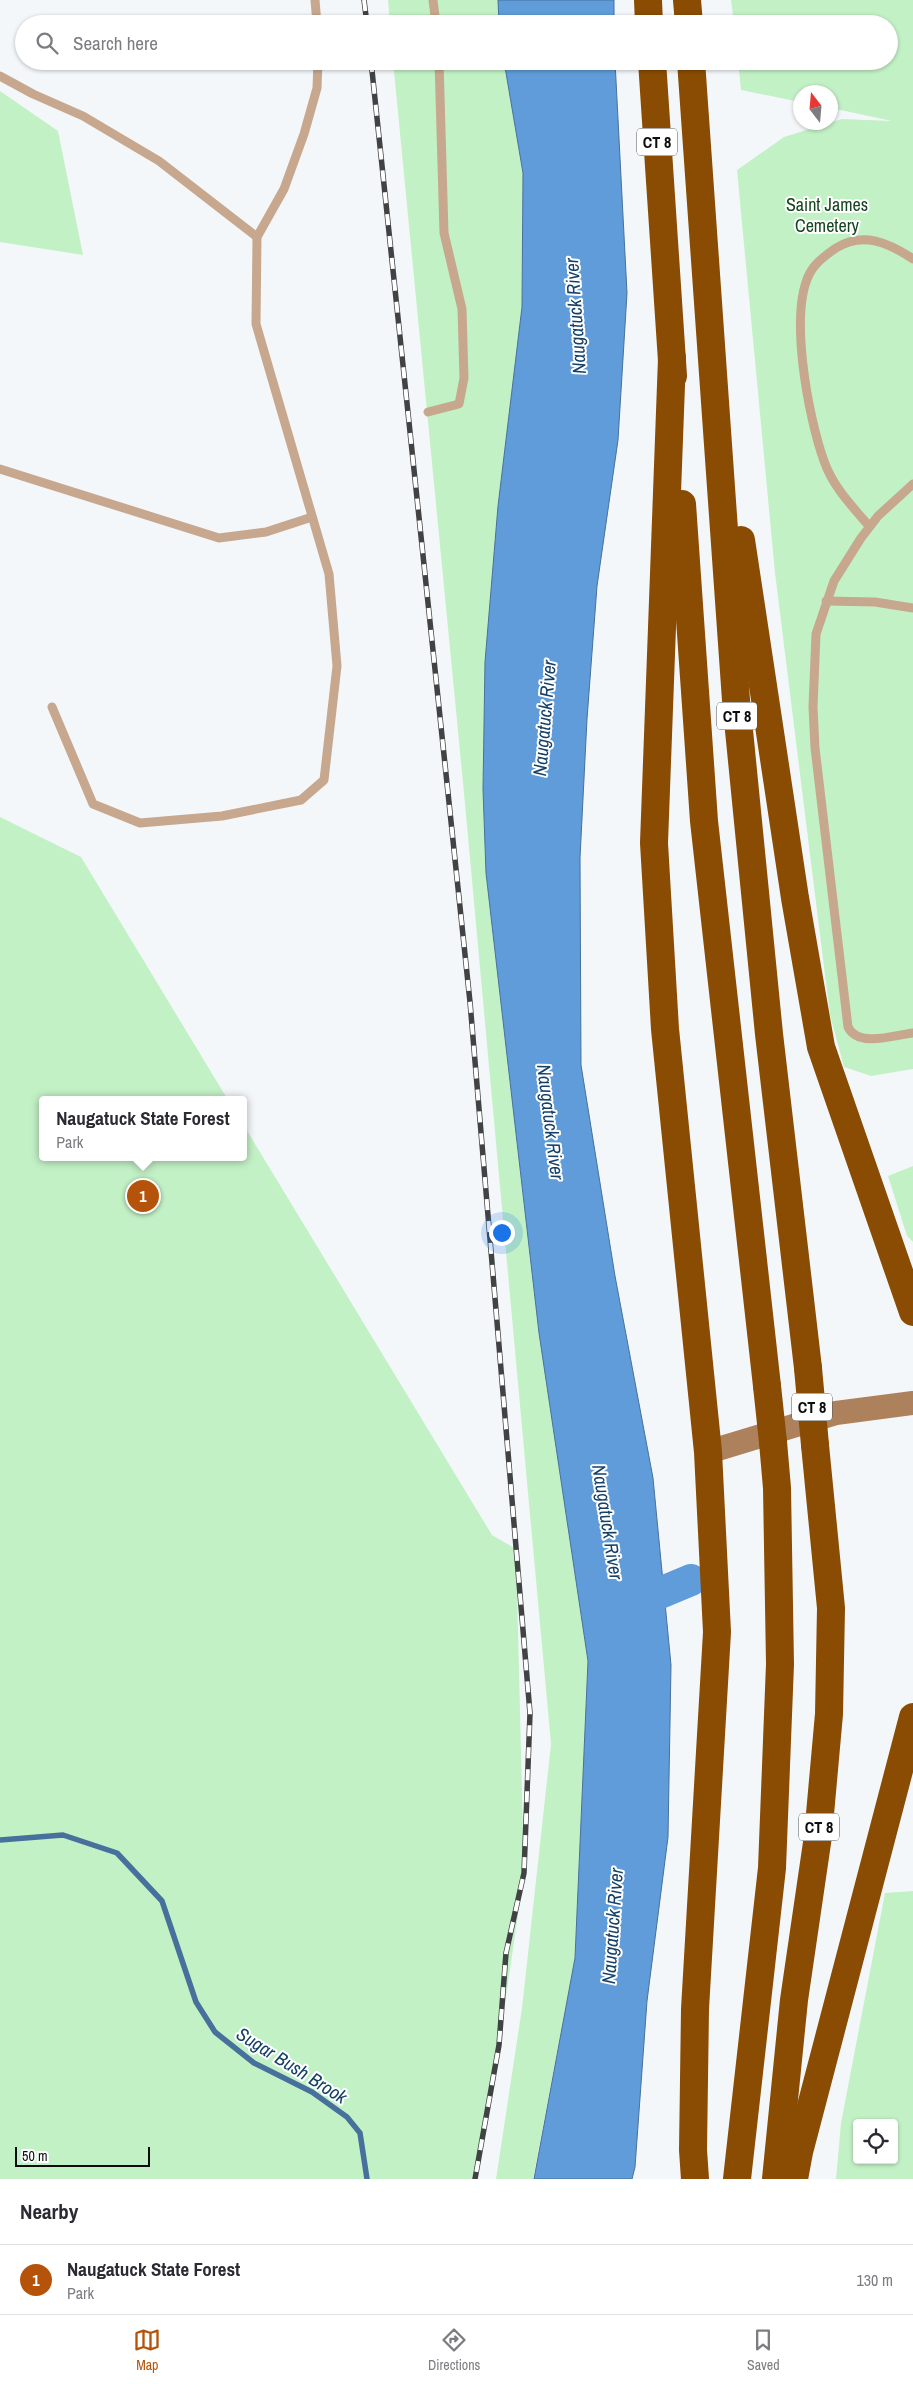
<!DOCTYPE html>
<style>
:root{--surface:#fff;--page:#f7f7f7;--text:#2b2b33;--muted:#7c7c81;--line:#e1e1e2;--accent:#b45309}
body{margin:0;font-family:"Archivo Narrow",sans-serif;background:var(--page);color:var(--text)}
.controls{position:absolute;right:15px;bottom:15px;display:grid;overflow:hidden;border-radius:5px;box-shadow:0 1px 4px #0004}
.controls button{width:45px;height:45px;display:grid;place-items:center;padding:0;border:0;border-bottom:1px solid var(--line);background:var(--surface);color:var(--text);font:25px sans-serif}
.compass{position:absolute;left:793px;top:85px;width:45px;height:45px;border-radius:50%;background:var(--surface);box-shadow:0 1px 4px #0004;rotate:344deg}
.scale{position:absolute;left:15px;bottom:12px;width:135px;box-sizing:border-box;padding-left:5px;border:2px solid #0c0d0e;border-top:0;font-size:14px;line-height:18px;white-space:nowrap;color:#0c0d0e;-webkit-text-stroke:4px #fff;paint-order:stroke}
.you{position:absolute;left:501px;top:1232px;width:18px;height:18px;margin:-12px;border:4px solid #fff;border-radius:50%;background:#1a73e8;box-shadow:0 0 0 8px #1a73e833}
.badge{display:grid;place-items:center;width:32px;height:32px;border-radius:50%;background:var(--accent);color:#fff;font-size:16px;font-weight:700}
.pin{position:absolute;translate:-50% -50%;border:2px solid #fff;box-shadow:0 1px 5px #0006}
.popup{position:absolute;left:39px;top:1096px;width:208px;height:65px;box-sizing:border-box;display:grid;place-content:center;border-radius:5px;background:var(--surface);filter:drop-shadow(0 1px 4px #0005);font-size:16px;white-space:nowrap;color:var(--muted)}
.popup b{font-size:19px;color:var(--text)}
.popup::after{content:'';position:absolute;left:50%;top:100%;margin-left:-10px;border:10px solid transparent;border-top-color:var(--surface)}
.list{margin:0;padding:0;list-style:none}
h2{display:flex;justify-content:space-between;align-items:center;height:65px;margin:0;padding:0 20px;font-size:21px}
h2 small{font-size:16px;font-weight:400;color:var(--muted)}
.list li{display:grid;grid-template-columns:32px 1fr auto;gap:15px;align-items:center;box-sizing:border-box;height:70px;padding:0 20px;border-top:1px solid var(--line)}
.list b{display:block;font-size:19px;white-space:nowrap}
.list p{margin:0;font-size:16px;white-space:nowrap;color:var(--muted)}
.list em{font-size:16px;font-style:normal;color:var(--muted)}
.icon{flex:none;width:28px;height:28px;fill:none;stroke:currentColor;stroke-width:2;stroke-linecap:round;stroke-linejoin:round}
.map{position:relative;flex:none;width:913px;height:2179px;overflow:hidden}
.search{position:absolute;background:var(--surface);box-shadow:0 1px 4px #0004;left:15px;right:15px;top:15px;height:55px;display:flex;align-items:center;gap:12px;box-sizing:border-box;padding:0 18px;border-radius:28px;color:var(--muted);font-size:19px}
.sheet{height:135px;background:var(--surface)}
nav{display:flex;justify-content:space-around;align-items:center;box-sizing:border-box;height:70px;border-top:1px solid var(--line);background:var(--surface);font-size:14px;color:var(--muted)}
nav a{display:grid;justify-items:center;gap:2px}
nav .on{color:var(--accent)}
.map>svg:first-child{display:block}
.green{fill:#c3f1c6;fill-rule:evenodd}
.water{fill:#609cd9;stroke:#47719c}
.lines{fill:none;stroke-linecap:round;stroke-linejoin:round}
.stream{stroke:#47719c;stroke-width:5.5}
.river{stroke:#609cd9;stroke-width:32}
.lane{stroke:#c7a88f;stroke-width:9}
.secondary{stroke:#ad815c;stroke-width:24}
.highway{stroke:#894c02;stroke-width:28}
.rail-casing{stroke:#404243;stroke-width:5.5}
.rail{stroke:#fff;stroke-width:4;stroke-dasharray:11;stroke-linecap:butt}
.highway-bridge{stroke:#894c02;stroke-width:28}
.labels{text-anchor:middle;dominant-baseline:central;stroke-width:4;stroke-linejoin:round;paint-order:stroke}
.shield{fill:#fff;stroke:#555656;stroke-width:1}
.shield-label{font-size:16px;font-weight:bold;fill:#0c0d0e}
.park-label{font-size:18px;fill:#15451e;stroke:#fff}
.water-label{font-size:19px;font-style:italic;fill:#154068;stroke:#fff}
</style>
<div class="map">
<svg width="913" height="2179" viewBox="0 0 913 2179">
<rect width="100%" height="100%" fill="#f4f7fa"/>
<g class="green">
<polygon points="388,0 498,0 499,24 390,24"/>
<polygon points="731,0 913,0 913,1069 871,1076 844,1067 830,1015 775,573 737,170 784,137 842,119 892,121 831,108 830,92 800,92 800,102 741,90 738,61 889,61 889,24 734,24"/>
<polygon points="393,61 504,61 523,173 522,307 498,506 485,662 486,873 539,1333 588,1661 575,1958 533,2179 496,2179 522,2008 551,1744 464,793"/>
<polygon points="0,91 58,131 83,255 0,242"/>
<polygon points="0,817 81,857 228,1100 43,1100 43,1157 243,1157 243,1124 492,1535 516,1549 524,1873 499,2045 475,2179 0,2179"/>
<polygon points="913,1166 913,1242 907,1236 888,1176"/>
<path d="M913,1891v288h-77l5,-56 44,-230zM857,2123h37v37h-37z"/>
</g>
<g class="water">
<polygon points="498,0 614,0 614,24 499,24"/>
<polygon points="504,61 615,61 627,293 618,440 597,586 587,719 580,858 581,1065 615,1276 653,1478 671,1665 668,1837 647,2001 635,2167 632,2179 534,2179 575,1958 588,1661 539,1333 486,873 483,789 485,662 498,506 522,307 523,173"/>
</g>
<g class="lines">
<polyline class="stream" points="0,1840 63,1835 117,1853 162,1901 196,2002 215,2032 254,2063 312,2092 347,2117 360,2133 367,2179"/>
<polyline class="river" points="624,1608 691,1580"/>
<g class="lane">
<polyline points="315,0 317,24"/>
<polyline points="433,0 436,24"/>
<polyline points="0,76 33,94 83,116 159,161 257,237"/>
<polyline points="428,412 459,404 464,378 462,309 444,233 439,61"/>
<polyline points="0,469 219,538 266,532 312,517"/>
<path d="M913,484l-35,32 -17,22 -27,43 -18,53 -3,73 2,41 33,279c10,21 47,8 65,6"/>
<path d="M869,526c-17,-20 -36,-39 -45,-65 -15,-41 -38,-156 -11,-193 6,-8 14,-14 23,-20 27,-17 53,-5 77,11"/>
<polyline points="826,601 875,602 913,608"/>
<polyline points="52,707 93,804 140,823 222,816 301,800 324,780 337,666 329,574 256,324 257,237 284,189 304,134 317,88 318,61"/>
</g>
<polyline class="secondary" points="708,1452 836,1413 913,1403"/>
<g class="highway">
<polyline points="648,0 649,24"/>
<polyline points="687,0 689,24"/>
<polyline points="652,61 673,376"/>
<polyline points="691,61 736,700 769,1034 808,1368"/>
<polyline points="672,358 654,843 665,1029 708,1452 717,1632 695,2009 693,2150 695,2179"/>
<polyline points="682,504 704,821 767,1386"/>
<polyline points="741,540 795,898 821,1047 913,1312"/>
<polyline points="737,2179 772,1868 780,1664 777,1488 773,1442"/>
<polyline points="776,2179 794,2000 818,1836 829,1714 831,1608 815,1445"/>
<polyline points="794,2179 799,2152 913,1717"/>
</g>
<g class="rail-casing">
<g id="rail">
<polyline points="364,0 367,24"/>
<polyline points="371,61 470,1002 530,1713 524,1873 506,1953 499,2045 475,2179"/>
</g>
</g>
<use href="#rail" class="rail"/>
<g class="highway-bridge">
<polyline points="808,1368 815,1445"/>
<polyline points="767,1386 773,1442"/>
</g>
</g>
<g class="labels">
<g class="shield">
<rect x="637" y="128.5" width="40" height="27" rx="4"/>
<rect x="717" y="702.5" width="40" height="27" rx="4"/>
<rect x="792" y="1393.5" width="40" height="27" rx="4"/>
<rect x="799" y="1813.5" width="40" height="27" rx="4"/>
</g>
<g class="shield-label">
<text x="657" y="142">CT 8</text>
<text x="737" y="716">CT 8</text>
<text x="812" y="1407">CT 8</text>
<text x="819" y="1827">CT 8</text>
</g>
<g class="park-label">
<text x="827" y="204">Saint James<tspan x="827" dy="21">Cemetery</tspan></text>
</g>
<g class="water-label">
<text transform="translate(575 316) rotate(-94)">Naugatuck River</text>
<text transform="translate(544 718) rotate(-85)">Naugatuck River</text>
<text transform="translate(551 1122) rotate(83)">Naugatuck River</text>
<text transform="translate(608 1522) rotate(81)">Naugatuck River</text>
<text transform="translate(612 1926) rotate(-86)">Naugatuck River</text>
<text transform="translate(292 2065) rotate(32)">Sugar Bush Brook</text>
</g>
</g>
</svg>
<div class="controls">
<button><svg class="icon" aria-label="locate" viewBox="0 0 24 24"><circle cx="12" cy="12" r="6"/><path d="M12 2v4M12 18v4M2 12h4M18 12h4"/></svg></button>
</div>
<svg class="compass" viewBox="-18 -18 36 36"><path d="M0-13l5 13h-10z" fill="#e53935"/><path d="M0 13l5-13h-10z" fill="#7c7c81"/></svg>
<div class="scale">50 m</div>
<div class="you"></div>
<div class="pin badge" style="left:143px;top:1196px">1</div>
<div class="popup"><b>Naugatuck State Forest</b>Park</div>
<div class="search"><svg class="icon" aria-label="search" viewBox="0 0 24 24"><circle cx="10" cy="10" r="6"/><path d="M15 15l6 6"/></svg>Search here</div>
</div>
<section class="sheet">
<h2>Nearby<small></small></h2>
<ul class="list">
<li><span class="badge">1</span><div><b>Naugatuck State Forest</b><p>Park</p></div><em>130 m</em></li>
</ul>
</section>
<nav>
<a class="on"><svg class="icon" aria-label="map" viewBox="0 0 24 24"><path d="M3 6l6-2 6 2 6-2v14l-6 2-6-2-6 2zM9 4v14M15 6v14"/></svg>Map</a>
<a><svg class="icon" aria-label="directions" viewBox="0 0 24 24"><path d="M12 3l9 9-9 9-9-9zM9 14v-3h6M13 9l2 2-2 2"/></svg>Directions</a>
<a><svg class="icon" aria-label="saved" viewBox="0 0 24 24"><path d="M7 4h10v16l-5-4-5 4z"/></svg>Saved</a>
</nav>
